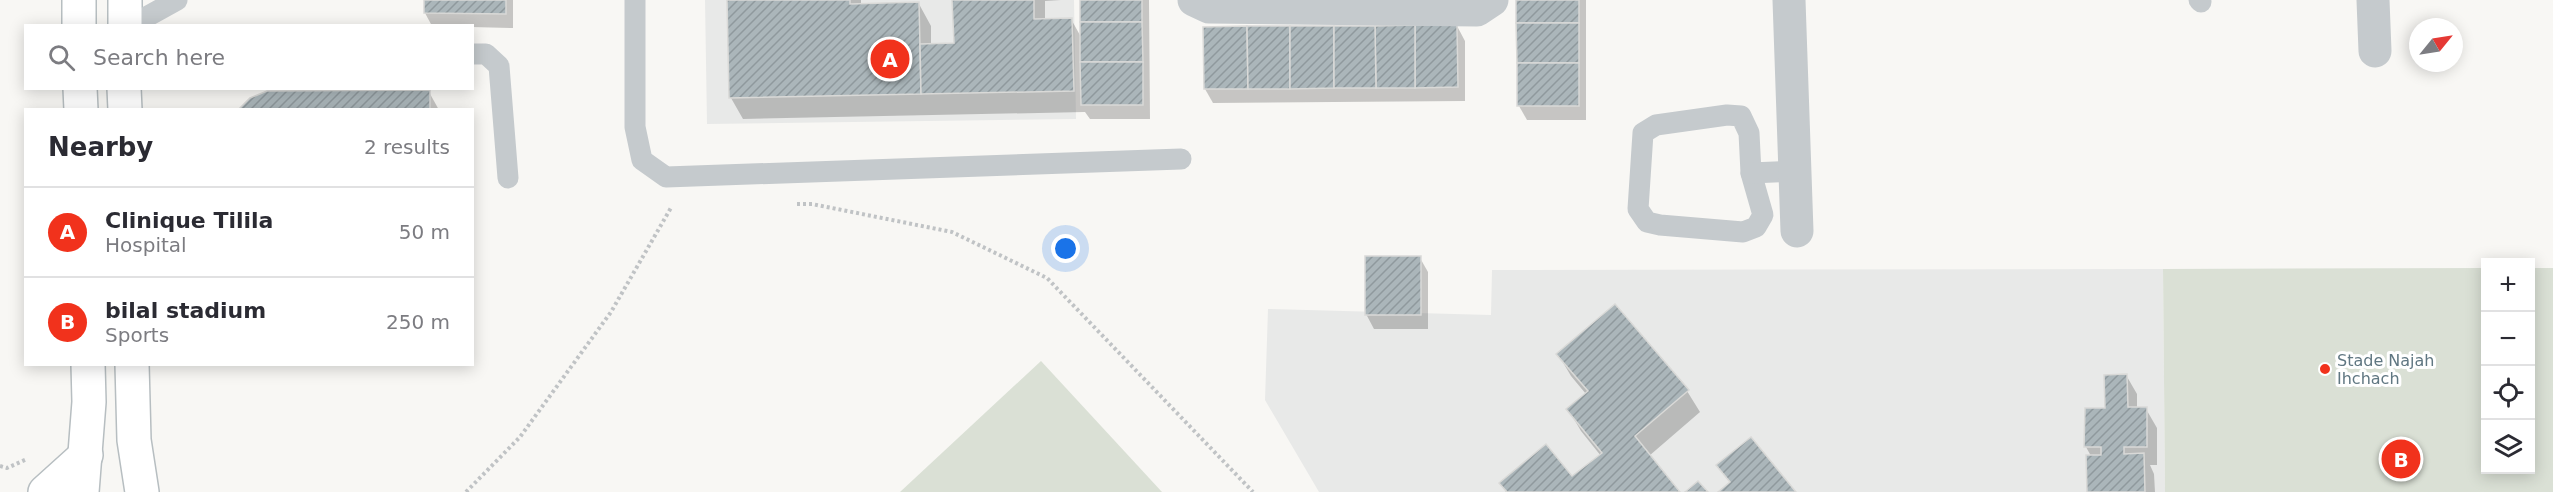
<!DOCTYPE html>
<meta charset="utf-8">
<style>
:root{--surface:#fff;--page:#f2f2f3;--text:#2b2b33;--muted:#7c7c81;--line:#e1e1e2;--accent:#f1321c}
body{margin:0;font-family:"DejaVu Sans",sans-serif;background:var(--page);color:var(--text)}
.controls{position:absolute;right:18px;bottom:18px;display:grid;overflow:hidden;border-radius:0px;box-shadow:0 3px 15px #0003}
.controls button{width:54px;height:54px;display:grid;place-items:center;padding:0;border:0;border-bottom:2px solid var(--line);background:var(--surface);color:var(--text);font:30px sans-serif}
.compass{position:absolute;left:2409px;top:18px;width:54px;height:54px;border-radius:50%;background:var(--surface);box-shadow:0 3px 15px #0003;rotate:60deg}
.you{position:absolute;left:1066px;top:249px;width:21px;height:21px;margin:-15px;border:4px solid #fff;border-radius:50%;background:#1a73e8;box-shadow:0 0 0 9px #1a73e833}
.badge{display:grid;place-items:center;width:39px;height:39px;border-radius:50%;background:var(--accent);color:#fff;font-size:20px;font-weight:700}
.pin{position:absolute;translate:-50% -50%;border:3px solid #fff;box-shadow:0 2px 6px #0006}
.list{margin:0;padding:0;list-style:none}
h2{display:flex;justify-content:space-between;align-items:center;height:78px;margin:0;padding:0 24px;font-size:26px}
h2 small{font-size:20px;font-weight:400;color:var(--muted)}
.list li{display:grid;grid-template-columns:39px 1fr auto;gap:18px;align-items:center;box-sizing:border-box;height:90px;padding:0 24px;border-top:2px solid var(--line)}
.list b{display:block;font-size:22px;white-space:nowrap}
.list p{margin:0;font-size:20px;white-space:nowrap;color:var(--muted)}
.list em{font-size:20px;font-style:normal;color:var(--muted)}
.icon{flex:none;width:33px;height:33px;fill:none;stroke:currentColor;stroke-width:2;stroke-linecap:round;stroke-linejoin:round}
.map{position:relative;flex:none;width:2553px;height:492px;overflow:hidden}
.search{position:absolute;background:var(--surface);box-shadow:0 3px 15px #0003;left:24px;top:24px;width:450px;height:66px;display:flex;align-items:center;gap:15px;box-sizing:border-box;padding:0 21px;border-radius:0px;color:var(--muted);font-size:22px}
.panel{position:absolute;background:var(--surface);box-shadow:0 3px 15px #0003;left:24px;top:108px;width:450px;height:258px;border-radius:0px}
.map>svg:first-child{display:block}
.built{fill:#e8e9e8}
.green{fill:#dae0d5}
.shadow{fill:#0003}
.building{fill:url(#building-hatch);stroke:#d9d9d7;stroke-width:1.5}
.lines{fill:none;stroke-linecap:round;stroke-linejoin:round}
.secondary-casing{stroke:#b7bec1;stroke-width:36}
.path{stroke:#c0c3c5;stroke-width:4;stroke-dasharray:3 3;stroke-linecap:butt}
.lane{stroke:#c5cacd;stroke-width:21}
.street{stroke:#c5cacd;stroke-width:33}
.secondary{stroke:#fff;stroke-width:33}
.poi-dot{fill:#f1321c;stroke:#fff;stroke-width:2}
.labels{text-anchor:middle;dominant-baseline:central;stroke-width:6;stroke-linejoin:round;paint-order:stroke}
.poi-label{font-size:16px;fill:#607782;stroke:#fff;text-anchor:start}
</style>
<div class="map">
<svg width="2553" height="492" viewBox="0 0 2553 492">
<defs>
<pattern id="building-hatch" width="6" height="6" patternUnits="userSpaceOnUse" patternTransform="scale(1.5)"><rect width="6" height="6" fill="#abb6ba"/><path d="M-1 1l2-2M0 6l6-6M5 7l2-2" fill="none" stroke="#8f999d"/></pattern>
</defs>
<rect width="100%" height="100%" fill="#f8f7f4"/>
<g class="built">
<polygon points="705,0 1074,0 1076,119 707,124"/>
<polygon points="2163,269 2165,492 1319,492 1265,400 1268,309 1491,315 1492,270"/>
</g>
<g class="green">
<polygon points="2485,268 2486,470 2530,470 2531,268 2553,268 2553,492 2165,492 2163,269"/>
<polygon points="1041,361 1162,492 900,492"/>
</g>
<g class="shadow">
<polygon points="425,0 513,0 513,28 432,26 425,13"/>
<polygon points="728,0 861,0 861,5 919,4 931,26 931,45 955,45 954,0 1061,0 1045,1 1045,20 1071,19 1081,37 1081,0 1149,0 1150,119 1090,119 1085,112 743,119 731,98"/>
<polygon points="1518,0 1586,0 1586,120 1527,120 1519,106"/>
<polygon points="1457,26 1465,41 1465,101 1213,103 1205,89"/>
<polygon points="429,92 439,110 241,110"/>
<polygon points="1420,258 1428,272 1428,329 1374,329 1366,314"/>
<polygon points="1558,354 1687,391 1700,412 1649,456 1678,492 1506,492 1501,484 1572,478 1601,456 1581,431 1568,409 1586,394 1571,376"/>
<polygon points="2126,375 2137,394 2137,409 2146,409 2157,428 2157,465 2150,465 2154,474 2155,492 2089,492 2091,456 2086,447"/>
</g>
<g class="building">
<polygon points="424,0 506,0 506,14 424,13"/>
<polygon points="727,0 850,0 850,4 919,2 921,94 729,98"/>
<polygon points="952,0 1034,0 1034,19 1072,18 1074,91 921,94 920,44 954,43"/>
<rect x="1080" y="0" width="62" height="22"/>
<rect x="1516" y="0" width="63" height="23"/>
<polygon points="1080,22 1142,22 1143,62 1080,62"/>
<polygon points="1516,23 1579,23 1579,63 1517,63"/>
<polygon points="1415,25 1457,25 1458,87 1415,88"/>
<polygon points="1415,25 1415,88 1376,88 1375,26"/>
<polygon points="1247,26 1248,89 1204,89 1203,27"/>
<polygon points="1247,26 1290,26 1290,89 1248,89"/>
<polygon points="1290,26 1334,26 1334,88 1290,89"/>
<polygon points="1334,26 1375,26 1376,88 1334,88"/>
<polygon points="1080,62 1143,62 1143,105 1081,105"/>
<rect x="1517" y="63" width="62" height="43"/>
<polygon points="430,90 430,110 238,110 250,98 267,91"/>
<rect x="1365" y="256" width="56" height="59"/>
<polygon points="1615,304 1689,390 1635,436 1680,492 1507,492 1499,483 1546,444 1572,476 1602,453 1566,409 1588,391 1556,354"/>
<polygon points="2127,374 2128,407 2147,407 2147,447 2124,447 2124,454 2144,453 2145,492 2087,492 2086,455 2101,455 2101,447 2084,447 2085,408 2105,408 2104,375"/>
<polygon points="1751,437 1796,492 1718,492 1730,482 1716,465"/>
<polygon points="1698,481 1708,492 1685,492"/>
</g>
<g class="lines">
<g class="secondary-casing">
<g id="secondary">
<polyline points="79,0 79,26"/>
<polyline points="125,0 125,26"/>
<polyline points="80,88 81,110"/>
<polyline points="124,88 125,110"/>
<polyline points="132,364 134,440 142,492"/>
<polyline points="45,492 86,455"/>
<polyline points="82,492 89,402 88,364"/>
</g>
</g>
<g class="path">
<polyline points="797,204 812,204 952,232 1047,278 1253,492"/>
<polyline points="0,466 7,468 27,459"/>
<polyline points="466,492 520,437 611,312 672,206"/>
</g>
<g class="lane">
<polyline points="635,0 635,127 642,160 666,177 1181,159"/>
<polyline points="2199,0 2201,2"/>
<polyline points="130,26 177,0"/>
<polyline points="472,54 486,54 499,66 508,178"/>
<polygon points="1727,115 1741,116 1749,133 1751,173 1763,215 1756,227 1743,232 1660,225 1647,222 1638,209 1643,133 1656,125"/>
<polyline points="1751,173 1795,171"/>
</g>
<g class="street">
<polyline points="1194,0 1209,7 1477,10 1492,0"/>
<polyline points="1789,0 1797,231"/>
<polyline points="2373,0 2375,51"/>
</g>
<use href="#secondary" class="secondary"/>
</g>
<circle class="poi-dot" cx="2325" cy="369" r="6"/>
<g class="labels">
<g class="poi-label">
<text x="2337" y="360">Stade Najah<tspan x="2337" dy="18">Ihchach</tspan></text>
</g>
</g>
</svg>
<div class="controls">
<button>+</button>
<button>−</button>
<button><svg class="icon" aria-label="locate" viewBox="0 0 24 24"><circle cx="12" cy="12" r="6"/><path d="M12 2v4M12 18v4M2 12h4M18 12h4"/></svg></button>
<button><svg class="icon" aria-label="layers" viewBox="0 0 24 24"><path d="M12 4l9 5-9 5-9-5zM3 14l9 5 9-5"/></svg></button>
</div>
<svg class="compass" viewBox="-18 -18 36 36"><path d="M0-13l5 13h-10z" fill="#e53935"/><path d="M0 13l5-13h-10z" fill="#7c7c81"/></svg>
<div class="you"></div>
<div class="pin badge" style="left:890px;top:59px">A</div>
<div class="pin badge" style="left:2401px;top:459px">B</div>
<div class="search"><svg class="icon" aria-label="search" viewBox="0 0 24 24"><circle cx="10" cy="10" r="6"/><path d="M15 15l6 6"/></svg>Search here</div>
<section class="panel">
<h2>Nearby<small>2 results</small></h2>
<ul class="list">
<li><span class="badge">A</span><div><b>Clinique Tilila</b><p>Hospital</p></div><em>50 m</em></li>
<li><span class="badge">B</span><div><b>bilal stadium</b><p>Sports</p></div><em>250 m</em></li>
</ul>
</section>
</div>
